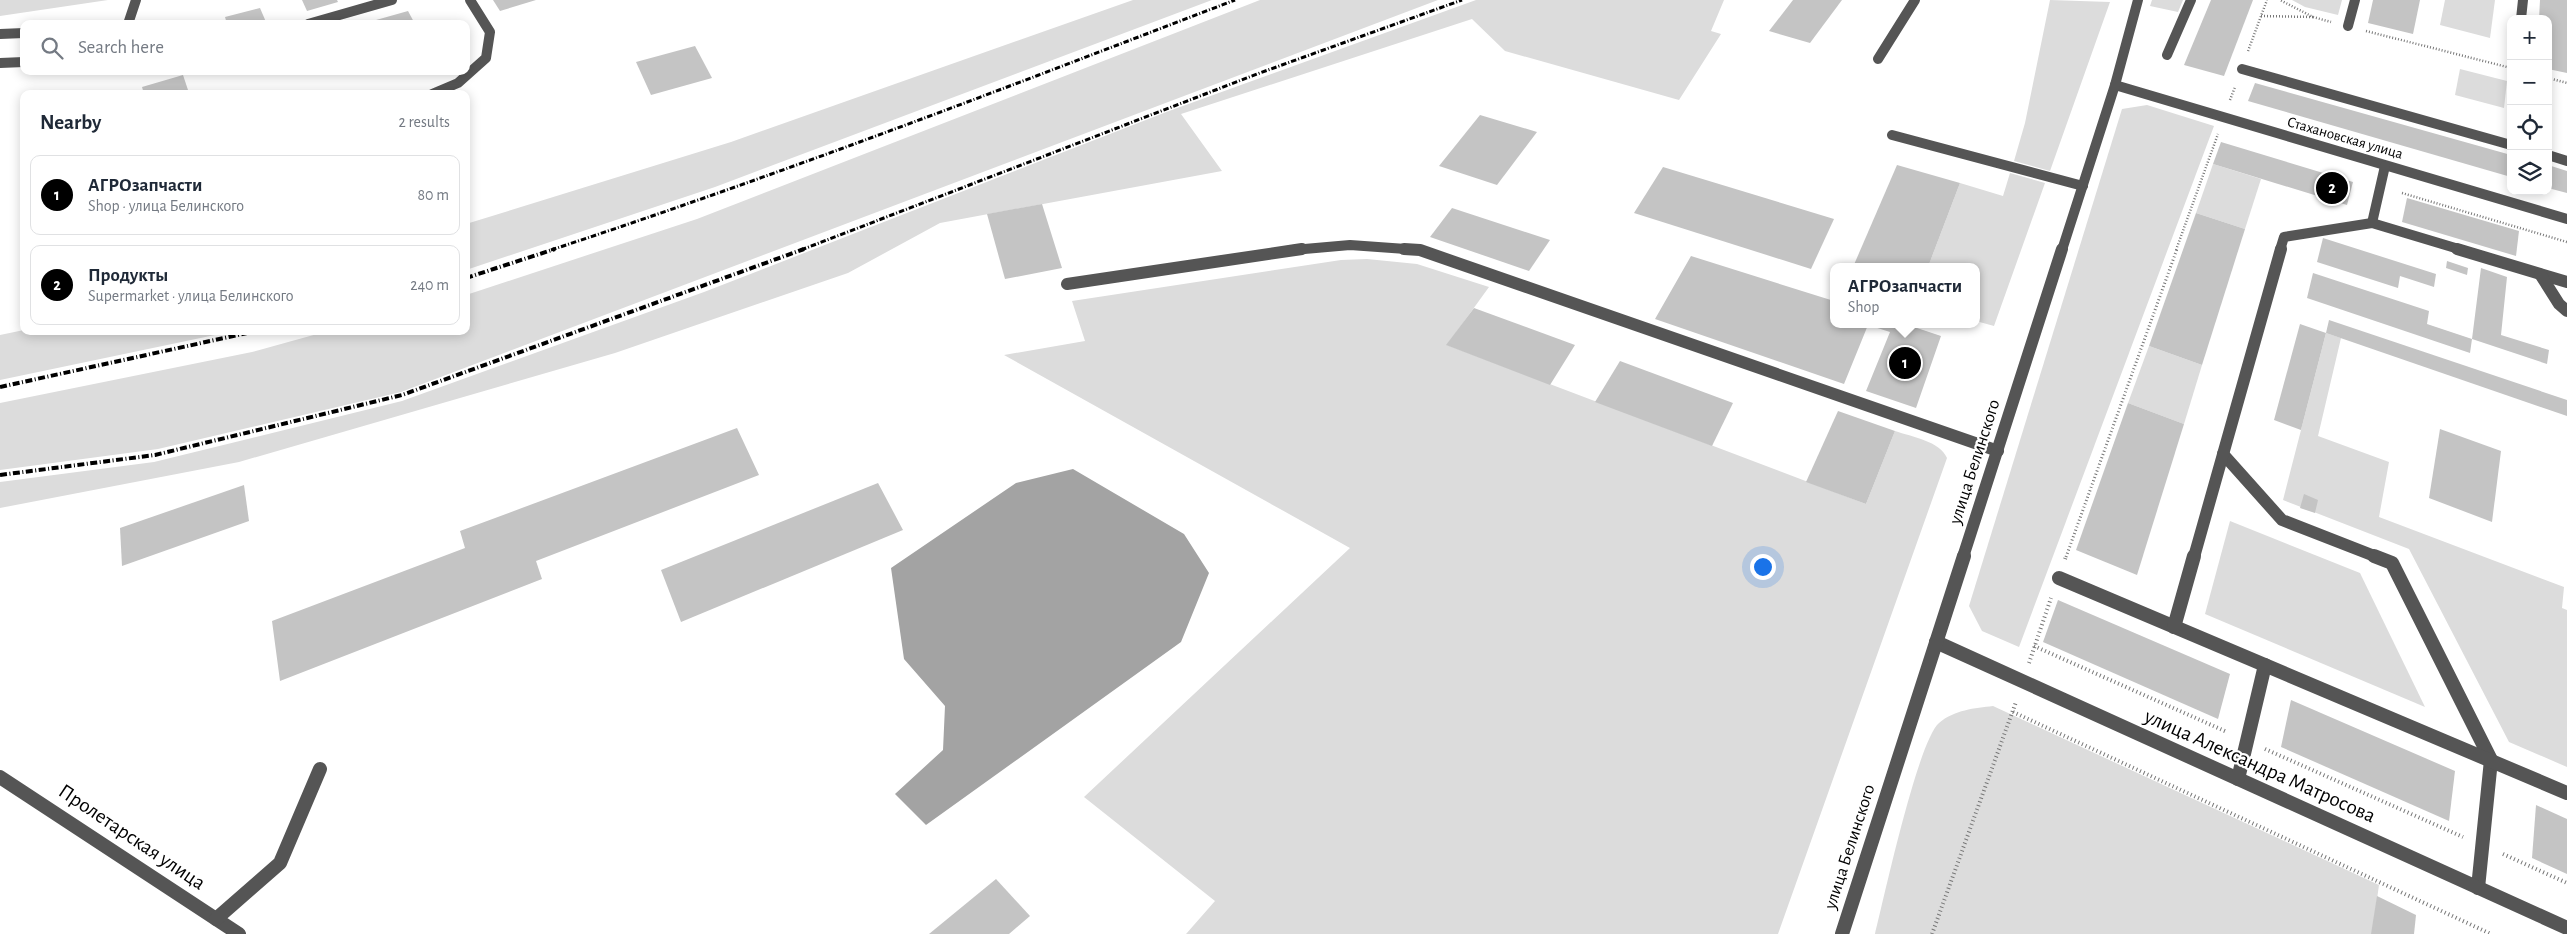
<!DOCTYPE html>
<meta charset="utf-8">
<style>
:root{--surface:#fff;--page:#f2f2f3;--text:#1f2937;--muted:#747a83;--line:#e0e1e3;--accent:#000}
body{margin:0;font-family:"Alegreya Sans",sans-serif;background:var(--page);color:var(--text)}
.controls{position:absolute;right:15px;top:15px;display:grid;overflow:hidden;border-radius:10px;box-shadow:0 2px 12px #0003}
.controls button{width:45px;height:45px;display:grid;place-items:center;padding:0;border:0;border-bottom:1px solid var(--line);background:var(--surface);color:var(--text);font:25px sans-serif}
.you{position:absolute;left:1762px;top:566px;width:18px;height:18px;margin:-12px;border:4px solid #fff;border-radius:50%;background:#1a73e8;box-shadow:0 0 0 8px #1a73e833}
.badge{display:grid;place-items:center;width:32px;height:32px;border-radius:50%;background:var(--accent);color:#fff;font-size:16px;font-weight:700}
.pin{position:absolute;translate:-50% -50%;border:2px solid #fff;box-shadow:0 1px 5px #0006}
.popup{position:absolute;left:1830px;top:263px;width:150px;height:65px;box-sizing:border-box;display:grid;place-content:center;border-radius:10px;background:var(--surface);filter:drop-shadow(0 1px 4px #0005);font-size:16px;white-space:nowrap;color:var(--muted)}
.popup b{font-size:19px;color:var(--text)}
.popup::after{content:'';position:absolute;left:50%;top:100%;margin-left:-10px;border:10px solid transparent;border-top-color:var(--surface)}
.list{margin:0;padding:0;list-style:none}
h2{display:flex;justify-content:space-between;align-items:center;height:65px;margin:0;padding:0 20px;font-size:21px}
h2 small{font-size:16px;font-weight:400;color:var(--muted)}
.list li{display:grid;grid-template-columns:32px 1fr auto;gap:15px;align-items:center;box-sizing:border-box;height:80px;margin:0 10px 10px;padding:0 10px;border:1px solid var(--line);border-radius:10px}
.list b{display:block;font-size:19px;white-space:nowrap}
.list p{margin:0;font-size:16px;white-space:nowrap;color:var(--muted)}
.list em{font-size:16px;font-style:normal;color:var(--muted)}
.icon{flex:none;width:28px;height:28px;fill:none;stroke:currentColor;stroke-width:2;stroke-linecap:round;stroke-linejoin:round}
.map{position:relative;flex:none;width:2567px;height:934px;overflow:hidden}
.search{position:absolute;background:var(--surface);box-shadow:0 2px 12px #0003;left:20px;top:20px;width:450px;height:55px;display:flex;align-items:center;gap:12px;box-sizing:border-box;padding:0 18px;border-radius:10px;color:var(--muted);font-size:19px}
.panel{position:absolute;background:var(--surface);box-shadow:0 2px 12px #0003;left:20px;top:90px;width:450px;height:245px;border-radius:10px}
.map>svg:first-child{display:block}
.green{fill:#dcdcdc}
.water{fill:#a3a3a3}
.building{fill:#c4c4c4}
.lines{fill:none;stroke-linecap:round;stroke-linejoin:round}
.path-far2{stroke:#777;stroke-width:2.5;stroke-dasharray:1 2;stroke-linecap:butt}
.path-far1{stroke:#777;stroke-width:3;stroke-dasharray:1 2.5;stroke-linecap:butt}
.path{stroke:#777;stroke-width:4;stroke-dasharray:1 3;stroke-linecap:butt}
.minor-far2{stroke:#555;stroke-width:10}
.minor-far1{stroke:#555;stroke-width:12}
.minor{stroke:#555;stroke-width:14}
.rail-far1{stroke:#000;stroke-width:3;stroke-dasharray:5.5 2 1 2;stroke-linecap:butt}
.rail{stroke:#000;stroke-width:4;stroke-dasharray:7 2.5 1 2.5;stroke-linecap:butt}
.labels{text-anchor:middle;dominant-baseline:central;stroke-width:4.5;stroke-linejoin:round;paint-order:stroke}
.far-street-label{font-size:15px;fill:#000;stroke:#fff}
.street-label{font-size:18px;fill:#000;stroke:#fff}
.near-street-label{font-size:21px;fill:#000;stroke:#fff}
</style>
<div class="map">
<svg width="2567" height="934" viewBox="0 0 2567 934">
<rect width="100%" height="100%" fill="#fff"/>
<g class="green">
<polygon points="0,0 108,0 0,16"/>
<polygon points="1133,0 1212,0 715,187 466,270 466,224 731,142"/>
<polygon points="1260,0 1438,0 401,392 158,449 0,470 0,403 252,352 328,331 466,331 466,295 697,219"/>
<polygon points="1476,0 1724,0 1711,31 1721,34 1679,100 1505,51 1472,19 1181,114 1222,171 940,223 848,273 615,353 239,462 0,508 0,482 154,462 402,401 704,292 1169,111"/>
<polygon points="2050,0 2110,2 2050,171 2014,161 2025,123"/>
<polygon points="2152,0 2183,0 2178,12 2150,6"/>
<polygon points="2292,0 2342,0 2338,15 2305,7"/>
<polygon points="2445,0 2495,0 2490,38 2440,25"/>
<polygon points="2460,69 2507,81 2504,108 2455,95"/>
<polygon points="2147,105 2214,126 2019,647 1982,631 1969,606 2122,109"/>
<polygon points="2213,164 2261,179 2245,229 2196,213"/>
<polygon points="2010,173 2045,183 1994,326 1976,321 1976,267 1928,267 1960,183 2003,196"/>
<path d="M1367,259l50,5 72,23 -42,58 419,159 29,-73c17,6 45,10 52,27l-169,476h-592l29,-33 -131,-104 266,-249 -346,-193 81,-14 -13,-40 269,-41z"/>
<polygon points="24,330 24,331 234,331 0,380 0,335"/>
<polygon points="2326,333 2341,338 2318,436 2389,462 2379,517 2564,587 2562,608 2567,610 2567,767 2509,742 2409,549 2283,500"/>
<polygon points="2149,346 2202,365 2184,424 2128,403"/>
<polygon points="2230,521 2360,573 2425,707 2205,614"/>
<path d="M1993,706l386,179 -7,49h-497c9,-36 43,-193 64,-211 15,-13 36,-15 54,-17z"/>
</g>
<polygon class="water" points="1073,469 1184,534 1209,573 1181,642 926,825 895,794 943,750 945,706 904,659 891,568 1016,483"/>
<g class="building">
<polygon points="302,0 337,0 338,2 307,11"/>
<polygon points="493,0 536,0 500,11"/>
<polygon points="1793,0 1842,0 1810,43 1769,31"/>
<polygon points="2211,0 2253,0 2224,76 2184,65"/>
<polygon points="2373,0 2420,0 2413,34 2368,23"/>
<polygon points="2540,0 2567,0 2567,73 2548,69 2548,19 2539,19"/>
<polygon points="260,8 266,22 227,24 225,17"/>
<polygon points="408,11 415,24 370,24 369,22"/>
<polygon points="695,46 712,78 651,95 636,62"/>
<polygon points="183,75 189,93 144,94 142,87"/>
<polygon points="2255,83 2511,155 2511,177 2248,101"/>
<polygon points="1480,115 1537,132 1497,185 1439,166"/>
<polygon points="2221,142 2353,182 2347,205 2213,164"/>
<polygon points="1897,165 1960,183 1928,267 1853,267"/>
<polygon points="2548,165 2567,171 2567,193 2548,188"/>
<polygon points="1663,167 1834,219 1811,269 1634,213"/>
<polygon points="2407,198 2519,231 2516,256 2402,222"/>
<polygon points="1042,204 1062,268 1005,279 987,214"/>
<polygon points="1452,208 1550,240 1529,271 1430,237"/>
<polygon points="2196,213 2245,229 2202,365 2149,346"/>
<polygon points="2323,238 2436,274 2434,287 2400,276 2398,288 2317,262"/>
<polygon points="1691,256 1834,301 1834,324 1905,324 1941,336 1916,408 1866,391 1890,332 1868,325 1844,384 1655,319"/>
<polygon points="2447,261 2468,268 2467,275 2446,268"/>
<polygon points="2481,268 2507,277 2501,335 2549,350 2547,364 2472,339"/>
<polygon points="2313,273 2429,311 2427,324 2472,339 2470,353 2307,298"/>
<polygon points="1474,308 1575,345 1550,385 1446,345"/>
<polygon points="2329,320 2567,400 2567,416 2326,333"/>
<polygon points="2300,324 2326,333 2301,430 2274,420"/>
<polygon points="1620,361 1733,403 1712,446 1595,402"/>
<polygon points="2128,403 2184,424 2137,575 2076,550"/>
<polygon points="1838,411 1895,431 1866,504 1806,482"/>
<polygon points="737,428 759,475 536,561 542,579 280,681 272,621 465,548 460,531"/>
<polygon points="2440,429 2501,451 2492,522 2429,498"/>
<polygon points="878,483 903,530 681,622 661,570"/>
<polygon points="244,485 249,521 122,566 120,528"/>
<polygon points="2304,494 2318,500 2315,513 2300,508"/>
<polygon points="2058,600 2230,674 2218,719 2043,642"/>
<polygon points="2291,700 2455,771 2449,821 2281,747"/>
<polygon points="2536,805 2567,819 2567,874 2532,858"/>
<polygon points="996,879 1030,916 1009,934 929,934"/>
<polygon points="2377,896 2416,915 2414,934 2371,934"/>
</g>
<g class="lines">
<g class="path-far2">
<polyline points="2261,16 2313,17 2280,0"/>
<polyline points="2313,17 2331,22"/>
<polyline points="2366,31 2511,68"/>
<polyline points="2248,51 2267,0"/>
<polyline points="2548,78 2567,83"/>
<polyline points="2230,100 2235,87"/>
<polyline points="2402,193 2567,242"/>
<polyline points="2176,250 2218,134"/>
</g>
<polyline class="path-far1" points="2066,557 2177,249"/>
<g class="path">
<polyline points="2065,559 2066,556"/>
<polyline points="2034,646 2227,732"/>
<polyline points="2029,663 2051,598"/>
<polyline points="2013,712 2491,934"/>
<polyline points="2265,749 2463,837"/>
<polyline points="2503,854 2567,883"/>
<polyline points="1932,934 2016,702"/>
</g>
<g class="minor-far2">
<polyline points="2521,19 2523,0"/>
<polyline points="128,24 136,0"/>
<polyline points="308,24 392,0"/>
<polyline points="2348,26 2355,0"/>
<polyline points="0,34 24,33"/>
<polyline points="2167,55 2191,0"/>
<polyline points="1878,59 1915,0"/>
<polyline points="0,63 24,62"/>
<polyline points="2242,69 2511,145"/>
<polyline points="2115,85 2567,219"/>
<polyline points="432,94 458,83 486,58 490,32 470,0"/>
<polyline points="1892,135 2083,186"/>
<polyline points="2548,155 2567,161"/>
<polyline points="2372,223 2385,166"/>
<polyline points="1293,250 1350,245 1420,250"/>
<polyline points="2062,250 2115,85 2138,0"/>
<polyline points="2280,250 2284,237 2372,223 2462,250"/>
</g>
<g class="minor-far1">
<polyline points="1404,249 1420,250 1998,451"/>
<polyline points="2457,249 2567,282"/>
<polyline points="2540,274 2559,304 2567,311"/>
<polyline points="1067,284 1302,249"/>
<polyline points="2223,454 2282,520 2377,557"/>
<polyline points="1963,557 2062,249"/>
<polyline points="2194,557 2281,249"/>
</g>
<g class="minor">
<polyline points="2374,556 2392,563 2491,760 2478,888"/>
<polyline points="2059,578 2567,793"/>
<polyline points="2174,627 2194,556"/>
<polyline points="1936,642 2567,928"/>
<polyline points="0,777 239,934"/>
<polyline points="2238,779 2265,665"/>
<polyline points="216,919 280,863 320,769"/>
<polyline points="1842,934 1964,556"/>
</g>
<g class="rail-far1">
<path d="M551,250c231,-76 457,-163 684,-250"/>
<polyline points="801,250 1257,74 1462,0"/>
</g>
<g class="rail">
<polyline points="466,278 555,249"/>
<polyline points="0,387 256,331"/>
<polyline points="0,475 155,455 402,395 804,249"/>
</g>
</g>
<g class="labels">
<g class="far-street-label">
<text transform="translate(2345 138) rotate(16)">Стахановская улица</text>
</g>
<g class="street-label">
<text transform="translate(1975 462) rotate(-72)">улица Белинского</text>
<text transform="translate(1850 847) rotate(-72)">улица Белинского</text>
</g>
<g class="near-street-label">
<text transform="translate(2260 766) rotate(24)">улица Александра Матросова</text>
<text transform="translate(132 837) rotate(34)">Пролетарская улица</text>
</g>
</g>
</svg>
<div class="controls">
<button>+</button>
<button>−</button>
<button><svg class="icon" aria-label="locate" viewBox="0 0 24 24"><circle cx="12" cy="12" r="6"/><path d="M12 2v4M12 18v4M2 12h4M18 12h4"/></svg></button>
<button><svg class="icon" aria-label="layers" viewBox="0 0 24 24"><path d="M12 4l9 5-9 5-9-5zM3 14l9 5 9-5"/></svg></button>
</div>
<div class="you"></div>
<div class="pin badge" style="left:1905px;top:363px">1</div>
<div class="popup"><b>АГРОзапчасти</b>Shop</div>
<div class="pin badge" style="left:2332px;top:188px">2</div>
<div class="search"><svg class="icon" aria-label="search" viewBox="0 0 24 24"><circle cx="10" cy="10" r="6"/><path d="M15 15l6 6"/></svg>Search here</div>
<section class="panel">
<h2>Nearby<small>2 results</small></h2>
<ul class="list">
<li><span class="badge">1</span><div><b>АГРОзапчасти</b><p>Shop · улица Белинского</p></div><em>80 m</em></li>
<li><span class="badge">2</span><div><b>Продукты</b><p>Supermarket · улица Белинского</p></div><em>240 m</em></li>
</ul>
</section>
</div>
